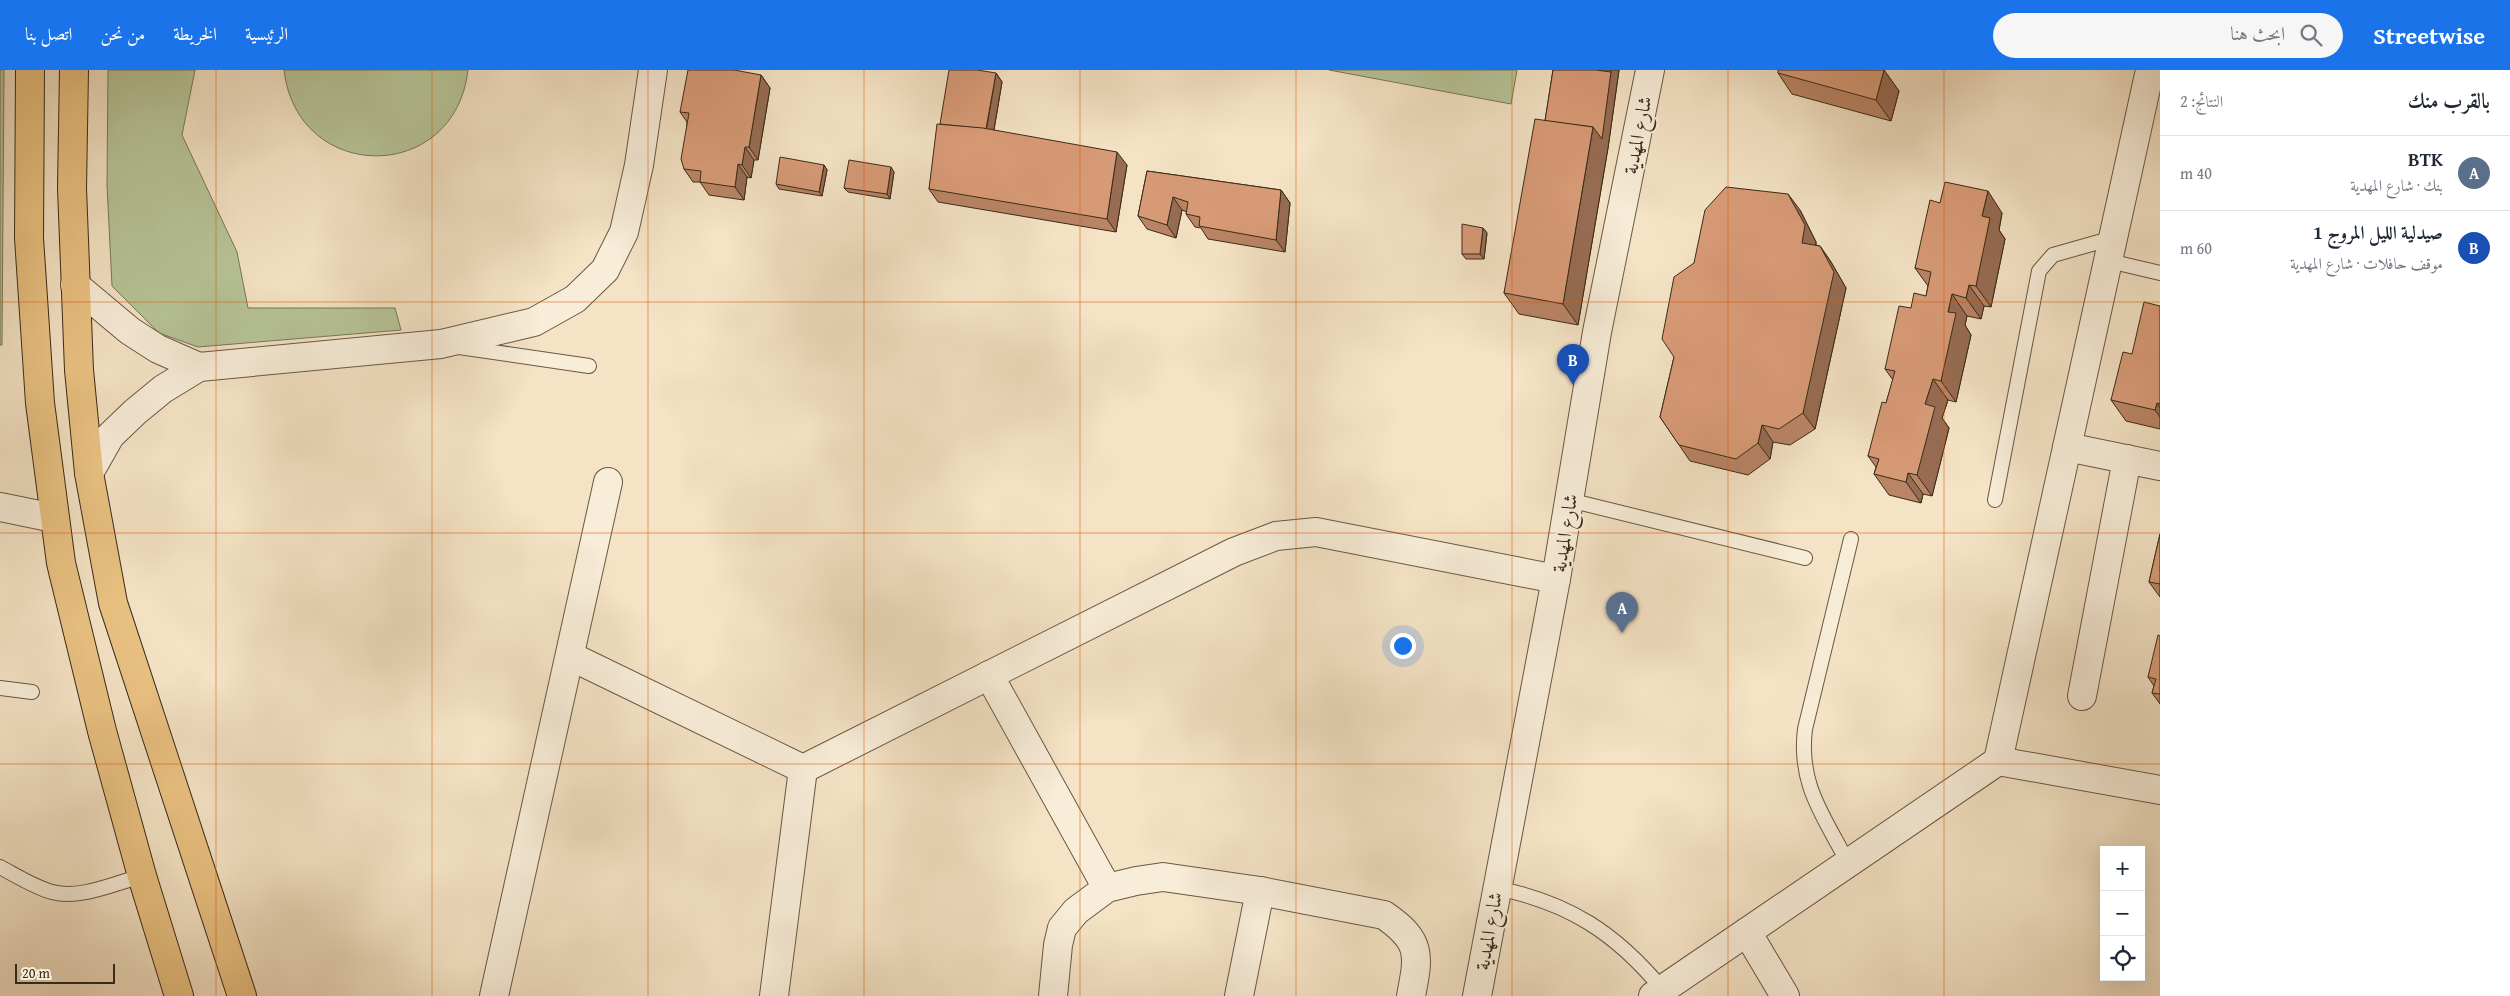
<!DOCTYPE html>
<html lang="ar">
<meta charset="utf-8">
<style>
:root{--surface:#fff;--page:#f6f6f7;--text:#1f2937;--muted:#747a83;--line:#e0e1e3;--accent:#1a73e8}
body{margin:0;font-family:"Gentium Book Plus",Amiri,serif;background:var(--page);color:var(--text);direction:rtl}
.controls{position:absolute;right:15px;bottom:15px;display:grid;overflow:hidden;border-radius:0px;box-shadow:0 5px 20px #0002}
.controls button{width:45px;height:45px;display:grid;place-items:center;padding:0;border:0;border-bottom:1px solid var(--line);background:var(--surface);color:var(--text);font:25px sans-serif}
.scale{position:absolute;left:15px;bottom:12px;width:100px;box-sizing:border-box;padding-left:5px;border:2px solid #3a2b18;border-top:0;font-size:14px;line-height:18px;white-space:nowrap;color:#3a2b18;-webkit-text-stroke:4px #f8edd9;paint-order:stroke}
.you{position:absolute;left:1402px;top:575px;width:18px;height:18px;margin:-12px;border:4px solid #fff;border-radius:50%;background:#1a73e8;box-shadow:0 0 0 8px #1a73e833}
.badge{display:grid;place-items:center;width:32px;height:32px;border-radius:50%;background:var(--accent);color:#fff;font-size:16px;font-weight:700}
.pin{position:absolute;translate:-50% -41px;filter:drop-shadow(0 1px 2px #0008)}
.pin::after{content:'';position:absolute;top:26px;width:18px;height:15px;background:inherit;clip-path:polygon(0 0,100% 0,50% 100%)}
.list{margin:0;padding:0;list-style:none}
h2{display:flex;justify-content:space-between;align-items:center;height:65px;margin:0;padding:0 20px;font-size:21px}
h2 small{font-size:16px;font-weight:400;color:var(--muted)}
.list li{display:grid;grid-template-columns:32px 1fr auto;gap:15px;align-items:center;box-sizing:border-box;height:75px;padding:0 20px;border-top:1px solid var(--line)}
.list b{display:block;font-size:19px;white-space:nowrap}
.list p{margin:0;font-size:16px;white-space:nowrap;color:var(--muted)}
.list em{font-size:16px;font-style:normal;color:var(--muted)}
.icon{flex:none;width:28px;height:28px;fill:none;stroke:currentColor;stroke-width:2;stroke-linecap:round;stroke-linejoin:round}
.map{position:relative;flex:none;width:2160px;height:926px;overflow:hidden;direction:ltr}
header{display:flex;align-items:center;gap:30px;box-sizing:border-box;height:70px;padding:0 25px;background:var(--accent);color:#fff}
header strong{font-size:24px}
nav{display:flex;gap:28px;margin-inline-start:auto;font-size:18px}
.search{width:350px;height:45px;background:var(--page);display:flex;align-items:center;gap:12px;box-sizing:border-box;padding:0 18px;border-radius:28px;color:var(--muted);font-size:19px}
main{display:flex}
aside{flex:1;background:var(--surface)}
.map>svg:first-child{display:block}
.green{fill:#b7c598;stroke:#787858}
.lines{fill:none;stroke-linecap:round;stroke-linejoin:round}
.service-casing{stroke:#685943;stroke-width:16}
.minor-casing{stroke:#685943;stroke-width:30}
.tertiary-casing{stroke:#685943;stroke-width:30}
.trunk-casing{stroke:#3a2b18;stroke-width:30}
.service{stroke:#f8edd9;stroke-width:14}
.minor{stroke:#f8edd9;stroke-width:28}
.tertiary{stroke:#f8edd9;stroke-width:28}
.trunk{stroke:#eac282;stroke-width:28}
.wall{fill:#ba8566;stroke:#3a2b18}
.shaded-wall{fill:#976c53;stroke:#3a2b18}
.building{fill:#d89b77;stroke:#3a2b18}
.grid{fill:none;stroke:#df570d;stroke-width:1;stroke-opacity:0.55}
.labels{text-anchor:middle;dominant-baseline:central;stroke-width:4;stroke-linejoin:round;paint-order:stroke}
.street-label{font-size:20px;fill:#3a2b18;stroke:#f8edd9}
</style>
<header>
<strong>Streetwise</strong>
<div class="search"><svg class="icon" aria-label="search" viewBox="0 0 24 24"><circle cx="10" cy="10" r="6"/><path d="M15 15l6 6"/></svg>ابحث هنا</div>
<nav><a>الرئيسية</a><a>الخريطة</a><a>من نحن</a><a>اتصل بنا</a></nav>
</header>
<main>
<aside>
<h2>بالقرب منك<small>النتائج: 2</small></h2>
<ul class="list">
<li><span class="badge" style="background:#5c6f8a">A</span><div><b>BTK</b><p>بنك · شارع المهدية</p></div><em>40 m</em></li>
<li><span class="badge" style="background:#1a4fb4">B</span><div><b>صيدلية الليل المروج 1</b><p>موقف حافلات · شارع المهدية</p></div><em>60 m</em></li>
</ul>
</aside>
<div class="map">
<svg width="2160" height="926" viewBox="0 0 2160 926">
<rect width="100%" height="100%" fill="#f4e3c5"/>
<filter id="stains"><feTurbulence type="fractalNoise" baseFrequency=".004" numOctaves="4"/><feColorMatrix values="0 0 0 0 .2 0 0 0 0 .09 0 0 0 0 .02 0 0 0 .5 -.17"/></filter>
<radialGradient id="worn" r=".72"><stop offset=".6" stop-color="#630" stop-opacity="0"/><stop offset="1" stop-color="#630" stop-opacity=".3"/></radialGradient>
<g class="green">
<polygon points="0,0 4,0 2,275 0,275"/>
<polygon points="108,0 195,0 182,65 237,182 248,238 395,238 401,260 198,277 159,263 112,216 107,115"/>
<path d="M284,0h184c-13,115 -171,114 -184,0z"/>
<polygon points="1329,0 1517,0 1511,34"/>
</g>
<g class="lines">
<g class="service-casing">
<g id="service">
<polyline points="2109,191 2160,203"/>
<polyline points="459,277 589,296"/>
<polyline points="1569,430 1805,488"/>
<polyline points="1995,430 2039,201 2053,185 2113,168"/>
<polyline points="0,618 32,622"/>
<path d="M1848,793c-24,-47 -50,-78 -43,-134l46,-190"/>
<path d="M0,797c17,9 34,20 52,25 27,8 63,-9 90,-16"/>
<path d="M1496,818c72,14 120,45 167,102"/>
</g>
</g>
<g class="minor-casing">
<g id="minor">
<polyline points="75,215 130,261 158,279 199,297"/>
<polyline points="2067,377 2160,396"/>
<polyline points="89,403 110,366 135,342 163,319 199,297 441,274 534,252 575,229 605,200 624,162 639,95 653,0"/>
<polyline points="0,437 54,448"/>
<polyline points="570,586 803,699"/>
<polyline points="989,605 1107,818"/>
<polyline points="2082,626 2127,389"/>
<polyline points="1998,691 2150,0"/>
<polyline points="1747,862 1785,926"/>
<polyline points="494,926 608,412"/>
<polyline points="774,926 803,699 1234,482 1276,466 1316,462 1556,509"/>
<path d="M1053,926l5,-51 4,-17 14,-17 31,-23 29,-7 27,-4 97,14 124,24c38,26 35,40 27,81"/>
<polyline points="1239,926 1260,821"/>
<polyline points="1653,926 1998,691 2160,720"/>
</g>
</g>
<g class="tertiary-casing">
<polyline id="tertiary" points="1477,926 1556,509 1597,262 1650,0"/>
</g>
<g class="trunk-casing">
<g id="trunk">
<polyline points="30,0 29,168 40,333 61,493 102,661 142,806 179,926"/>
<polyline points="74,0 72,118 79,300 89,403 113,533 242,926"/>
</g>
</g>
<use href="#service" class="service"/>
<use href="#minor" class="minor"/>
<use href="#tertiary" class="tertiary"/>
<use href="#trunk" class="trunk"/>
</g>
<g class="wall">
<polygon points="1553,0 1619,0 1608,78 1578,255 1519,244 1504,223 1545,51"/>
<polygon points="1884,0 1899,21 1891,51 1792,24 1778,3"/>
<polygon points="996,3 1002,12 994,60 1127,95 1116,162 938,132 929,119 940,54"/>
<polygon points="761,5 770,18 758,90 754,90 751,108 747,107 744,130 709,125 700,112 693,112 684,99 687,52 680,42"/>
<polygon points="824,95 827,100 822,126 779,119 776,114"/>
<polygon points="1147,101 1281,120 1290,133 1285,182 1208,169 1201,158 1195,157 1186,144 1187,142 1182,140 1176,168 1147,159 1138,146"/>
<polygon points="894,102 890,129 848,122 844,118"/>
<polygon points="1940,133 2002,143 1999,160 2005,169 1991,237 1984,236 1981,249 1967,246 1965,255 1971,265 1956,332 1948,330 1942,348 1949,358 1932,426 1923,424 1921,433 1889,425 1874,404 1876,397 1868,386 1886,333 1893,310 1885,299 1911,238 1926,226 1928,216 1915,198"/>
<polygon points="1800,140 1816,172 1816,175 1820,176 1831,192 1846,218 1815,359 1790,375 1773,372 1770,389 1748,405 1690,391 1660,347 1674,287 1694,193"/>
<polygon points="1483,158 1487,163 1484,189 1466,189 1462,184"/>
<polygon points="2160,236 2160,359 2126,351 2111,330 2132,284"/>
<polygon points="2160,464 2160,527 2149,512"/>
<polygon points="2160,566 2160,634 2152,623 2154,616 2148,607"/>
</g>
<g class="shaded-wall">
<polygon points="1610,0 1619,0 1608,78 1578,255 1563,234 1593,57 1611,2"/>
<polygon points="1884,0 1899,21 1891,51 1876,30"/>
<polygon points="996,3 1002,12 992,71 986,62"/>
<polygon points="761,5 770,18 758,90 749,77"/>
<polygon points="745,77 754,90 751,108 742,95"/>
<polygon points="1117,82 1127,95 1116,162 1107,149"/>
<polygon points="738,94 747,107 744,130 735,117"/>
<polygon points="824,95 827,100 822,126 819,122"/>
<polygon points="891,97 894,102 890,129 887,124"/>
<polygon points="1281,120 1290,133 1285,182 1276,170"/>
<polygon points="1988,121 2002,143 1999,160 2005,169 1991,237 1976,216 1982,146"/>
<polygon points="1788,124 1800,140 1816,172 1813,189 1802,173"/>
<polygon points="1173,127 1182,140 1176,168 1167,155"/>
<polygon points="1483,158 1487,163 1484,189 1480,184"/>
<polygon points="1820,176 1831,192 1846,218 1815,359 1803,343"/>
<polygon points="1969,215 1984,236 1981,249 1966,228"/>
<polygon points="1952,224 1967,246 1965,255 1971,265 1956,332 1941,311 1948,242"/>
<polygon points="1933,309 1948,330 1942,348 1949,358 1932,426 1917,405 1925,334"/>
<polygon points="2157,333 2160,338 2160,347 2155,340"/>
<polygon points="1762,355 1773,372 1770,389 1758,373"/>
<polygon points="1908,403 1923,424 1921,433 1906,412"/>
</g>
<g class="building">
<polygon points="688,0 734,0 761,5 749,77 745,77 742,95 738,94 735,117 700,112 701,101 684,99 681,89 689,43 680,42"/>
<polygon points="949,0 977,0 996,3 986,59 940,54"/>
<polygon points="1553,0 1596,0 1611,2 1602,69 1593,57 1545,51"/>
<polygon points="1778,0 1884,0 1876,30 1778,3"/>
<polygon points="1535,49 1593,57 1563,234 1504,223"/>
<polygon points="937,54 983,58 1117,82 1107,149 929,119"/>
<polygon points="780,87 824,95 819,122 776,114"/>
<polygon points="849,90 891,97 887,124 844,118"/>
<polygon points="1147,101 1281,120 1276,170 1199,156 1200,147 1186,144 1188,132 1173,127 1167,155 1138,146"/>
<polygon points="1945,112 1988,121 1982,146 1990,148 1976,216 1969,215 1966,228 1952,224 1948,242 1956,243 1941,311 1933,309 1925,334 1935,337 1917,405 1908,403 1906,412 1874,404 1879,389 1868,386 1882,332 1886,333 1895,301 1885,299 1899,236 1911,238 1914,223 1926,226 1931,202 1915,198 1930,130 1940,133"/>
<polygon points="1726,117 1788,124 1805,155 1802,173 1820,176 1834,202 1803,343 1779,359 1762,355 1758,373 1736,389 1679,375 1660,347 1674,287 1662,269 1674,207 1694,193 1705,140"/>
<polygon points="1462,154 1483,158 1480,184 1462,184"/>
<polygon points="2144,232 2160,236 2160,334 2157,333 2155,340 2111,330 2123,282 2132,284"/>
<polygon points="2160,464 2160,514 2149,512"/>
<polygon points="2158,565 2160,566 2160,624 2152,623 2156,609 2148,607"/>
</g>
<path class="grid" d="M216,0v926M432,0v926M648,0v926M864,0v926M1080,0v926M1296,0v926M1512,0v926M1728,0v926M1944,0v926M0,232h2160M0,463h2160M0,694h2160"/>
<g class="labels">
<g class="street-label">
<text transform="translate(1637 65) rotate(-79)">شارع المهدية</text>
<text transform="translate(1564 463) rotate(-81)">شارع المهدية</text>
<text transform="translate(1488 861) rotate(-80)">شارع المهدية</text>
</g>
</g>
<rect width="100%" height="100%" filter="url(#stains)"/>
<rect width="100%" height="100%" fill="url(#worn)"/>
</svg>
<div class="controls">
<button>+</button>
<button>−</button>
<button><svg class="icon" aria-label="locate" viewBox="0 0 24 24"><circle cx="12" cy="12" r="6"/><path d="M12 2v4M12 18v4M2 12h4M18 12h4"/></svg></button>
</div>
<div class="scale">20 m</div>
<div class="you"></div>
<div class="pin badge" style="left:1622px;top:563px;background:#5c6f8a">A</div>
<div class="pin badge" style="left:1573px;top:315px;background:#1a4fb4">B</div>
</div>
</main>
